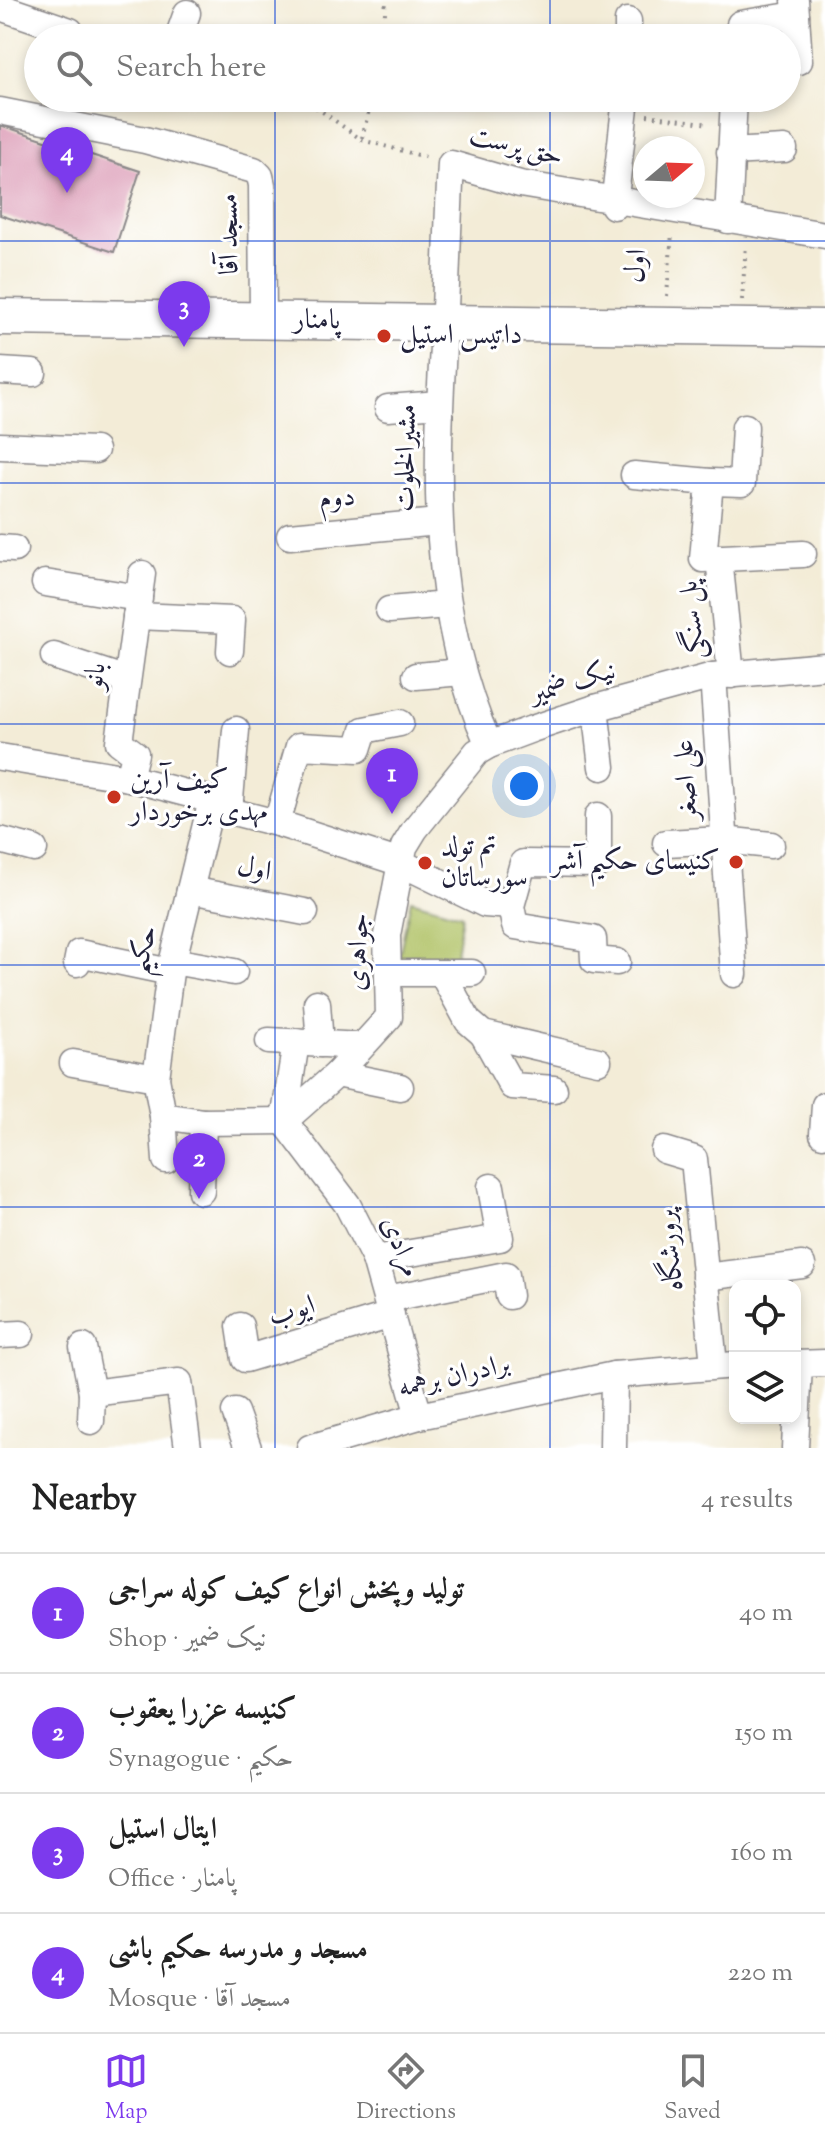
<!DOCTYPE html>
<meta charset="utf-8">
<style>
:root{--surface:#fff;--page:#f6f6f6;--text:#222;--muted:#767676;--line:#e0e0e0;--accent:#7c3aed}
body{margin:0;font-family:"Sorts Mill Goudy",Amiri,serif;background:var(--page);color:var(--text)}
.controls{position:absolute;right:24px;bottom:24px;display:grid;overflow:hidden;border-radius:16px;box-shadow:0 4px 12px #0003}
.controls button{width:72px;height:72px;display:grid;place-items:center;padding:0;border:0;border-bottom:2px solid var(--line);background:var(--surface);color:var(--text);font:40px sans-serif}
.compass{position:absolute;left:633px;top:136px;width:72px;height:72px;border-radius:50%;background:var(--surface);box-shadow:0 4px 12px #0003;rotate:71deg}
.you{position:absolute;left:524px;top:786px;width:28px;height:28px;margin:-20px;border:6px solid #fff;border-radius:50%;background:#1a73e8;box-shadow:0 0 0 12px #1a73e833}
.badge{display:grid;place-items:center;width:52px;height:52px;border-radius:50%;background:var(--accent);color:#fff;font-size:26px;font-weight:700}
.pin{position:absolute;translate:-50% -66px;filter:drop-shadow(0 2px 4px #0008)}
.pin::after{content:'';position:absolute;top:42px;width:28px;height:24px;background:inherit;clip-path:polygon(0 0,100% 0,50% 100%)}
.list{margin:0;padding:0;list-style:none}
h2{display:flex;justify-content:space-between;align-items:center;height:104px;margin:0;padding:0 32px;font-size:34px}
h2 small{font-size:26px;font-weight:400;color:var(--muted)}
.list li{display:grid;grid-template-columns:52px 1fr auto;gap:24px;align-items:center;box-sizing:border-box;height:120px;padding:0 32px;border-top:2px solid var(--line)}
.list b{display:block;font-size:30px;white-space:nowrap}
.list p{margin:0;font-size:26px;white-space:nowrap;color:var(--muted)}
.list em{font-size:26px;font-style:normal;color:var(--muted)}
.icon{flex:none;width:44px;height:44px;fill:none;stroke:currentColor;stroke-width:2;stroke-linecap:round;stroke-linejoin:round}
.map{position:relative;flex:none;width:825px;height:1448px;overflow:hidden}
.search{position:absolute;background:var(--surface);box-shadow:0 4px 12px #0003;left:24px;right:24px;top:24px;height:88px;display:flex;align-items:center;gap:20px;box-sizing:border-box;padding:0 28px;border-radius:44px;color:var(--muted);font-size:30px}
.sheet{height:584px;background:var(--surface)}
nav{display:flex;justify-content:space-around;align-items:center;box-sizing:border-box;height:112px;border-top:2px solid var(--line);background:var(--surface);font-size:22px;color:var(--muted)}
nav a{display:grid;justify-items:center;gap:4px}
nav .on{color:var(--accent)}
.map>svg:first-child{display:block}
.green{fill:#afc164;stroke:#687250;stroke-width:2}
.building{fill:#dd9eb8}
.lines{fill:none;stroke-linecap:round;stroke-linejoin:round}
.street-casing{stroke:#8a8789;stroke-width:29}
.secondary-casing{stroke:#8a8789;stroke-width:39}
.path{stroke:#8a8789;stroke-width:4;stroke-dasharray:2 6;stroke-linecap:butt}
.street{stroke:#fff;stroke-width:26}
.secondary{stroke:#fff;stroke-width:36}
.grid{fill:none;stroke:#1d4ed8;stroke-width:2;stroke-opacity:0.55}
.poi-dot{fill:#c8321e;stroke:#fff;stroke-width:3}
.labels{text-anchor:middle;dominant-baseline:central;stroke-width:6;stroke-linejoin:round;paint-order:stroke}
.street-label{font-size:28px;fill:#22223b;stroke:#fff}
.poi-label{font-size:28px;fill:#22223b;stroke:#fff;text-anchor:start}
</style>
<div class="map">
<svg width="825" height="1448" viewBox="0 0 825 1448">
<rect width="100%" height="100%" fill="#fff"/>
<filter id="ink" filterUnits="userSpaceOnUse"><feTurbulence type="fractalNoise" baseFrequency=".0125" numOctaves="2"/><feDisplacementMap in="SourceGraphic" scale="16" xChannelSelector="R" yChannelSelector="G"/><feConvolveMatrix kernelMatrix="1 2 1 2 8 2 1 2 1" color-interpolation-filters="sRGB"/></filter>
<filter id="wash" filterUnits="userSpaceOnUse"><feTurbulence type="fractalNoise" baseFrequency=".006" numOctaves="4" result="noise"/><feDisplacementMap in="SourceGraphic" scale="32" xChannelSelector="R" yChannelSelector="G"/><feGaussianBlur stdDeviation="1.8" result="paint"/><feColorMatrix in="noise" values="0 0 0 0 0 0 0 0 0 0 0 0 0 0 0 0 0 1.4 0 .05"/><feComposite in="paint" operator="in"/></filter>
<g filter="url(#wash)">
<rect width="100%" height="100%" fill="#f3ecd7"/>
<polygon class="green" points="411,900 462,915 455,961 398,961"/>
<g id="blocks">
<polygon class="building" points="0,125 140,171 114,252 0,215"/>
</g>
</g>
<g filter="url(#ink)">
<use href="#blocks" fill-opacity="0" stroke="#8a8789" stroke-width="2"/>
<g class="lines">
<g class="street-casing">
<g id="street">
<polyline points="795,0 799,61"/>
<polyline points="0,7 70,31"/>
<polyline points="740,24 796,15"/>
<polyline points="178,38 187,13"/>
<polyline points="628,38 628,21"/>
<polyline points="0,111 145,140 254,170 260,176 262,185 263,321"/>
<polyline points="730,152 784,149"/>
<polyline points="614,206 626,98"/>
<polyline points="728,220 734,98"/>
<polyline points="0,371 33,373"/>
<polyline points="388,408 439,404"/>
<polyline points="0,446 95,450"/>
<polyline points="634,475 710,482 703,559 803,554"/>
<polyline points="710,482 742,483 745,427"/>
<polyline points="290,536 438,522"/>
<polyline points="0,548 14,549"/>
<polyline points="719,558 731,675"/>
<polyline points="45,583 139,598"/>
<polyline points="389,610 447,605"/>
<polyline points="136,616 232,620 230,651"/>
<polyline points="54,656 127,680"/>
<polyline points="416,676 462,672"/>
<polyline points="713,676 734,974"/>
<polyline points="595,708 602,767"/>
<path d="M489,745c-60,-133 -53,-276 -45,-417 3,-55 4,-109 7,-164l69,20 305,51"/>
<polyline points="0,757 129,778 212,800 229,811 277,823 401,863 485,904 511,906"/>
<polyline points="129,778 135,754 119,742 142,574"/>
<polyline points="229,811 236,730"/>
<polyline points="598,816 598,864 523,863 511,906 515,926 593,939 594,960 617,962"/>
<polyline points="277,823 299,746 358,749 364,730 400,723"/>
<polyline points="0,840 34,849"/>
<polyline points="666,843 723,840 771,845"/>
<polyline points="190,890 305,912"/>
<polyline points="173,961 234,972"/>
<polyline points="77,963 79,953 170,972"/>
<polyline points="388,973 472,973"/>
<polyline points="442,973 468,1021 483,1034 598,1061"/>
<polyline points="317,1003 320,1044"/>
<polyline points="483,1034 512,1086 554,1089"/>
<polyline points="269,1041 362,1046"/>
<polyline points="73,1063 156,1078"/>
<polyline points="337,1074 400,1087"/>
<polyline points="163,1116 203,1122 284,1121"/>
<polyline points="284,1121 337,1074 389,1017 387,935 404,847 415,829 477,752 489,745 532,729 595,708 713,676 825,666"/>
<polyline points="284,1121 347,1204 375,1259 419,1416"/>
<polyline points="284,1121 296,1042"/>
<polyline points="823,1134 825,1105"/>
<polyline points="664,1150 694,1159 714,1365"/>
<polyline points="166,1160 163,1116 156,1078 170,972 212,800"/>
<polyline points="201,1191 203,1122"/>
<polyline points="375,1259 500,1238 491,1187"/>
<polyline points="705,1277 802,1265"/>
<polyline points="387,1299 506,1275 509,1296"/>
<polyline points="240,1326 245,1359 391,1315"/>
<polyline points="0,1335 21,1334"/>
<polyline points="83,1347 92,1393 179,1382 188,1448"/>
<polyline points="795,1364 825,1363"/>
<polyline points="235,1412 248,1448"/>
<polyline points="91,1421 92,1393"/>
<polyline points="310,1448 419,1416 614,1375 735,1365"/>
<polyline points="613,1448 614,1375"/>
<polyline points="795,1448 799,1364"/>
</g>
</g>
<g class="secondary-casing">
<polyline id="secondary" points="0,317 825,328"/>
</g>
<g class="path">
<polyline points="206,27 220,38"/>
<polyline points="300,35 312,38"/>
<polyline points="383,38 386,0"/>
<polyline points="303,98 362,140 429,158"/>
<polyline points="647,115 710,124"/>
<polyline points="362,138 372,98"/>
<polyline points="667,296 672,233"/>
<polyline points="742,300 746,245"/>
</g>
<use href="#street" class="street"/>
<use href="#secondary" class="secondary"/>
</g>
</g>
<path class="grid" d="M275,0v38M550,0v38M275,98v1350M550,98v1350M0,241h825M0,483h825M0,724h825M0,965h825M0,1207h825"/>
<g class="poi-dot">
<circle cx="384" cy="336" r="8"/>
<circle cx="114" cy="797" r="8"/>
<circle cx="736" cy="862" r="8"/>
<circle cx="425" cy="863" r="8"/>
</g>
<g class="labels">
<g class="street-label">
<text transform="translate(516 147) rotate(14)">حق پرست</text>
<text transform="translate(230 234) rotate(-91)">مسجد آقا</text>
<text transform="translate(637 266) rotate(-86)">اول</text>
<text transform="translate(317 321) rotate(1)">پامنار</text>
<text transform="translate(407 458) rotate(-89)">مشیرالخلوت</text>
<text transform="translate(337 499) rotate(-5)">دوم</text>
<text transform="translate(693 620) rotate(-96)">پل سنگی</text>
<text transform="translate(96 676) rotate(-82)">بانو</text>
<text transform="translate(573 683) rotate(-17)">نیک ضمیر</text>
<text transform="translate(687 780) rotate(-93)">علی اصغر</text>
<text transform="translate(254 870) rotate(11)">اول</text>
<text transform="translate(144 950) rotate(-77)">حکیم</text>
<text transform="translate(359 952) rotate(-87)">جواهری</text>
<text transform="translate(400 1247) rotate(68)">مرادی</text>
<text transform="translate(671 1250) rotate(-96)">پرورشگاه</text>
<text transform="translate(292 1312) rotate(-17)">ایوب</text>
<text transform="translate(454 1377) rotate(-13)">برادران برهمه</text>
</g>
<g class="poi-label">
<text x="400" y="336">داتیس استیل</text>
<text x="130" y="781">کیف آرین<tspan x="130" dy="32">مهدی برخوردار</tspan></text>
<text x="441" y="847">تم تولد<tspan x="441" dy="32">سورساتان</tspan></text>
<text x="720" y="862" text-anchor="end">کنیسای حکیم آشر</text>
</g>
</g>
</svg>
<div class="controls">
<button><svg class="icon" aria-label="locate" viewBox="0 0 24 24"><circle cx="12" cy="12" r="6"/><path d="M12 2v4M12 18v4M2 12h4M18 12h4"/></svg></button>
<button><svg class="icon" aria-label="layers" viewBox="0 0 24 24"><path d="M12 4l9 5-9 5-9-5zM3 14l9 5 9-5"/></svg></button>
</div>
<svg class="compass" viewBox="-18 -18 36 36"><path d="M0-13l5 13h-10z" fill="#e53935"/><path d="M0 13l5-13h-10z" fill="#767676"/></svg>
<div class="you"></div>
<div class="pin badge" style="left:392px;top:814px">1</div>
<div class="pin badge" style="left:199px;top:1199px">2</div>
<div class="pin badge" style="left:184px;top:347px">3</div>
<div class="pin badge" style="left:67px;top:193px">4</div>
<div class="search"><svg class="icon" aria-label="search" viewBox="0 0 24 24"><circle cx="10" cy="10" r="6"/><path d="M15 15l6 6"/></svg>Search here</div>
</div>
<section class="sheet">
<h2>Nearby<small>4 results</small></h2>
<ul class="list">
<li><span class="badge">1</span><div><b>تولید وپخش انواع کیف کوله سراجی</b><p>Shop · نیک ضمیر</p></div><em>40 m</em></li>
<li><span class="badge">2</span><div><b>کنیسه عزرا یعقوب</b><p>Synagogue · حکیم</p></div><em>150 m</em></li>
<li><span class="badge">3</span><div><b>ایتال استیل</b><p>Office · پامنار</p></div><em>160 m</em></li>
<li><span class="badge">4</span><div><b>مسجد و مدرسه حکیم باشی</b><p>Mosque · مسجد آقا</p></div><em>220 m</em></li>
</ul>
</section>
<nav>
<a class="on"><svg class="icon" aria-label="map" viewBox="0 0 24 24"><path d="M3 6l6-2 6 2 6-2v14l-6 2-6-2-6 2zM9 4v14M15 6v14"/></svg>Map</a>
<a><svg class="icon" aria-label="directions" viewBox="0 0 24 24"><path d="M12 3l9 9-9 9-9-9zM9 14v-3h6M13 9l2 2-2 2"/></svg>Directions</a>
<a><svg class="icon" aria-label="saved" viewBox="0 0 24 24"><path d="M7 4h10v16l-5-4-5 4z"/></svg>Saved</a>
</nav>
